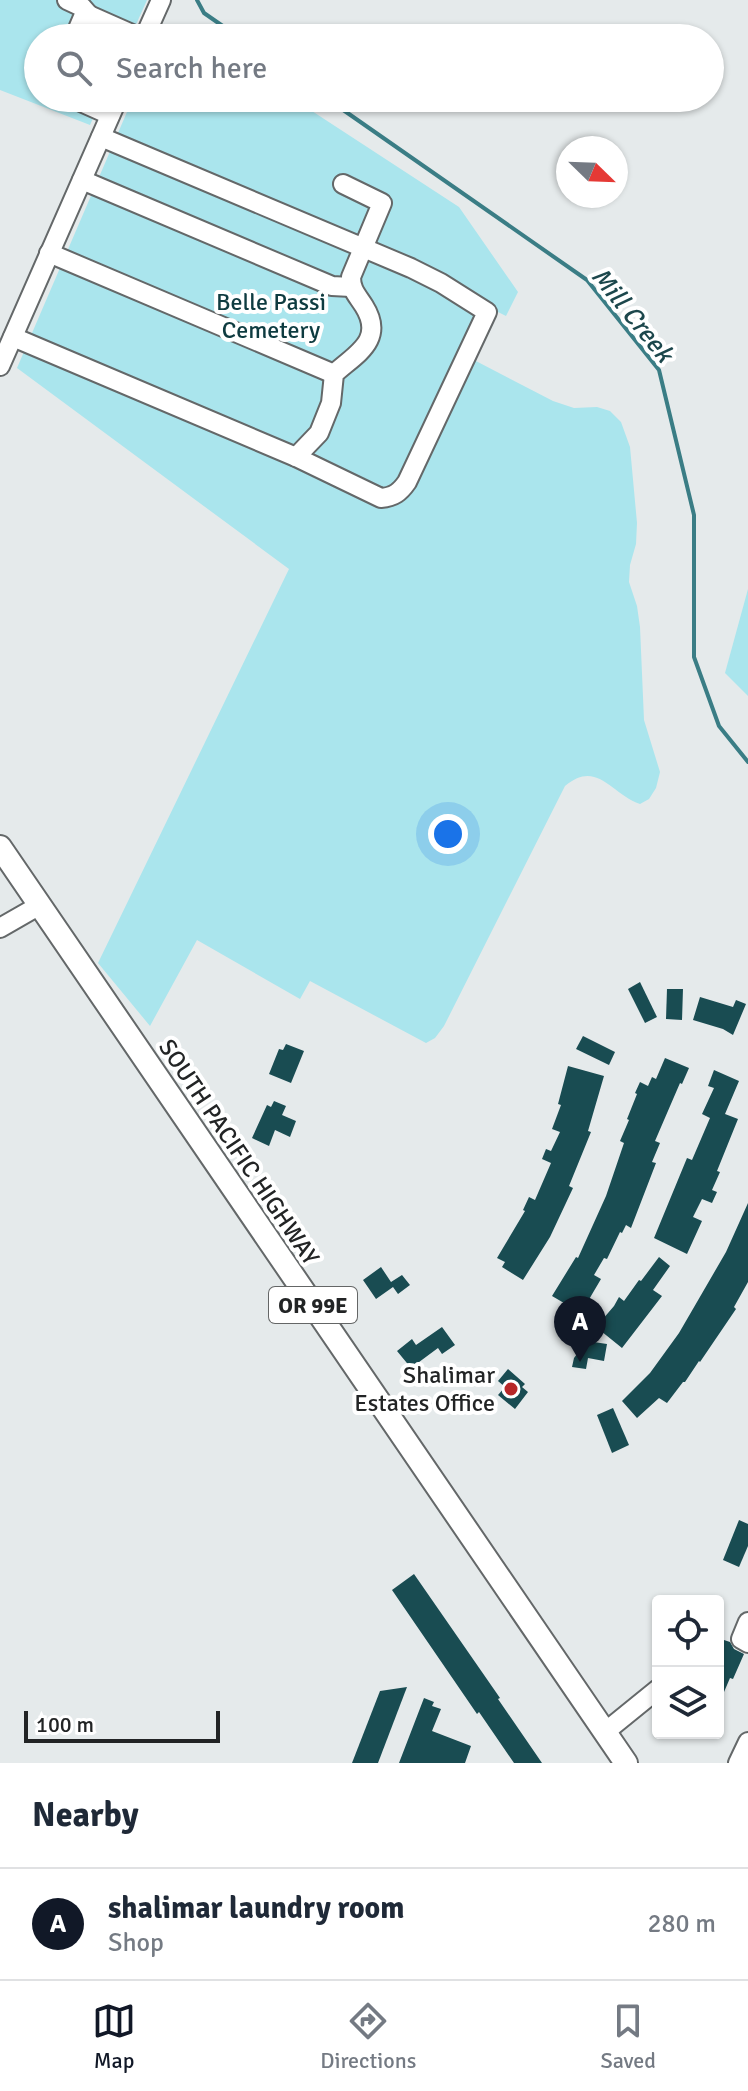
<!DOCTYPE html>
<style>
:root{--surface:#fff;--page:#f2f2f3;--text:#1f2937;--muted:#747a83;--line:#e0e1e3;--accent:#111827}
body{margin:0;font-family:Signika,sans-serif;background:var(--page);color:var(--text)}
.controls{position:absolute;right:24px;bottom:24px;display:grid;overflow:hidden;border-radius:8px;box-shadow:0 2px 6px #0004}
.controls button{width:72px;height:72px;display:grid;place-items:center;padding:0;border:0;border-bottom:2px solid var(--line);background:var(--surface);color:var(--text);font:40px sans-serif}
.compass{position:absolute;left:556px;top:136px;width:72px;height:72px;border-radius:50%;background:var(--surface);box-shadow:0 2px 6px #0004;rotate:113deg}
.scale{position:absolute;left:24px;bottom:20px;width:196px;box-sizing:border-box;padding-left:8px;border:4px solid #222425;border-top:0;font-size:22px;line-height:28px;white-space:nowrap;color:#222425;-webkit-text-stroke:6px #fff;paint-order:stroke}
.you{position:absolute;left:448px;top:834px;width:28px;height:28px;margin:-20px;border:6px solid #fff;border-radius:50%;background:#1a73e8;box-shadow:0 0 0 12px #1a73e833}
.badge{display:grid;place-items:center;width:52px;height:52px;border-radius:50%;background:var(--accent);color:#fff;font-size:26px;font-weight:700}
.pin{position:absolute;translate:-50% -66px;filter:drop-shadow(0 2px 4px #0008)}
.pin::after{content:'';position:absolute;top:42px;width:28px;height:24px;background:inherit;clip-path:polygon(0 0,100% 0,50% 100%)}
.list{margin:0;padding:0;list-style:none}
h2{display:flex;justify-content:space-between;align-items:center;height:104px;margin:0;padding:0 32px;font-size:34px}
h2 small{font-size:26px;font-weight:400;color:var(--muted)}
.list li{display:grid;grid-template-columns:52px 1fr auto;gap:24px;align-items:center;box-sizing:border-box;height:112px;padding:0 32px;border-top:2px solid var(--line)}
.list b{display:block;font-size:30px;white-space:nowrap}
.list p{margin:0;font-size:26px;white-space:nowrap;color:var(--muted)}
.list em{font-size:26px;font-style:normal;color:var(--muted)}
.icon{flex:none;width:44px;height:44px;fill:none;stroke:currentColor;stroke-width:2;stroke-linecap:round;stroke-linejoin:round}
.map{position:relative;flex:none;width:748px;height:1763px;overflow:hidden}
.search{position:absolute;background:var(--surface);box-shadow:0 2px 6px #0004;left:24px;right:24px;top:24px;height:88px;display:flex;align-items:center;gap:20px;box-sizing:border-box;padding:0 28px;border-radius:44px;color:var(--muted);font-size:30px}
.sheet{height:216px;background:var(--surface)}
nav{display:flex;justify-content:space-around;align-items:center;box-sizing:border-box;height:112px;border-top:2px solid var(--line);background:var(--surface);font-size:22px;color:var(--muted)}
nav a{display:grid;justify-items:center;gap:4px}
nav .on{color:var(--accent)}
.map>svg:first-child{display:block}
.green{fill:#aae5ed}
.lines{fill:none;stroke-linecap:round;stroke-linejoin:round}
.stream{stroke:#3a7d85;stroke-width:4}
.building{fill:#194c52}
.minor-casing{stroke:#646869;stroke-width:22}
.major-casing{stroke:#646869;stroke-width:26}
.minor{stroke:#fff;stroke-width:18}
.major{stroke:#fff;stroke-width:22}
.poi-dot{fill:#b72728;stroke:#fff;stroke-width:3}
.labels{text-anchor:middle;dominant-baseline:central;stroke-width:8;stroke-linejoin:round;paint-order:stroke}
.shield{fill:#fff;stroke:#646666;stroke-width:2}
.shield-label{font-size:22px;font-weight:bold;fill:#222425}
.park-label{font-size:24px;fill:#0e3b40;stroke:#fff}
.street-label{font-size:24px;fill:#222425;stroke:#fff}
.poi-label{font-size:24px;fill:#222425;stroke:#fff;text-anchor:end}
.water-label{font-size:26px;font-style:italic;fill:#1c474c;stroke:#fff}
</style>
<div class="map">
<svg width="748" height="1763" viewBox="0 0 748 1763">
<rect width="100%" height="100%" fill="#e5eaeb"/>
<g class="green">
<polygon points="0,0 147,0 130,38 38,38 38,98 102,98 90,125 0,90"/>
<path d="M133,98h159l167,109 59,85 -12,24 -8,-4 -24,48 79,41 21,7 23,-1 13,4 11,11 9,25 7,76 -1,21 -6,21 -1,17 8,24 3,21 4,93 16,52 -4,16 -7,11 -9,5c-29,-10 -43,-45 -75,-18l-121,240 -9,12 -9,5 -116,-62 -10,18 -103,-59 -47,86 -52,-63 191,-394 -272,-201z"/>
<polygon points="748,589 748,696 725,673"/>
</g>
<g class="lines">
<g class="stream">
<polyline points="197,0 204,13 240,38"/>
<polyline points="326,98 587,280 659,370 694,515 694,657 719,726 748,762"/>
</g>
</g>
<g class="building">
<polygon points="640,982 657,1017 645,1023 628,989"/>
<polygon points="667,989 683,989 682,1020 666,1019"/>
<polygon points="700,997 733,1007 736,1000 746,1004 733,1035 723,1029 693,1020"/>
<polygon points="583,1036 615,1052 609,1065 576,1049"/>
<polygon points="286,1044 304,1051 291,1083 269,1074 279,1049 283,1050"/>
<polygon points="665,1058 689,1068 682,1084 680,1083 655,1141 660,1143 652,1162 656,1163 631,1228 626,1225 622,1233 620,1232 607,1259 604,1258 594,1275 601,1279 581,1313 552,1296 576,1257 578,1258 606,1196 624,1143 620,1141 629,1120 627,1119 637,1094 635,1093 640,1082 648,1086 652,1077 656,1079"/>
<polygon points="568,1066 604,1076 588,1131 591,1132 569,1186 573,1188 550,1237 523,1280 502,1267 505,1262 497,1258 525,1211 523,1210 529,1197 535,1200 551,1163 542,1159 546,1149 551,1151 560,1132 552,1129 561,1105 558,1104"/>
<polygon points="714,1070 739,1081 725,1114 738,1119 717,1171 720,1172 712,1190 717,1192 712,1203 702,1199 693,1217 702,1221 687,1254 654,1238 687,1158 692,1160 710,1118 702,1114 714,1088 708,1086"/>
<polygon points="274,1101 286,1106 282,1115 296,1121 290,1137 275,1130 269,1146 252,1138 267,1105 271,1107"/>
<polygon points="748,1203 748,1282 734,1307 736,1309 700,1362 699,1361 685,1382 683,1382 667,1403 659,1398 637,1418 622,1401 650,1373 679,1333 726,1252"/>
<polygon points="659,1257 670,1266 653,1290 662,1296 622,1348 596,1327 614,1306 619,1297 624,1301 639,1280 641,1281"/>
<polygon points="381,1267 391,1282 402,1275 410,1285 398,1294 393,1287 376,1299 363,1280"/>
<polygon points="442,1327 455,1345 442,1354 438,1348 411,1368 397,1351 412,1339 416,1345"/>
<polygon points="587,1341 607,1344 604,1361 588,1358 586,1369 572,1367 574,1358"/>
<polygon points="508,1369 525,1384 522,1387 528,1392 515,1409 498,1395 505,1387 498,1381"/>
<polygon points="613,1408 629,1445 612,1453 597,1415"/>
<polygon points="739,1520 748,1524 748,1546 739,1567 723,1560"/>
<polygon points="414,1574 500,1698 498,1699 542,1763 514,1763 479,1712 477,1714 392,1590"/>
<polygon points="718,1638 730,1642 734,1649 744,1654 733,1679 730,1678 718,1706"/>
<polygon points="407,1687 378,1763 352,1763 380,1691"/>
<polygon points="424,1698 434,1702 432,1706 441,1709 432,1731 471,1746 465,1763 399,1763"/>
</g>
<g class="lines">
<g class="minor-casing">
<g id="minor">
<polyline points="67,0 82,7 89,15"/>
<polyline points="74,38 83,17 89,15 141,38"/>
<polyline points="144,38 161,0"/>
<polyline points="72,98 110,115"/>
<polyline points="82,180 332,286 351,287"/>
<polyline points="49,253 334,374"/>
<path d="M13,337l283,120 85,41c13,-1 19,-6 26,-16l80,-170 -46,-29 -30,-15 -310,-131"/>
<polyline points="0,366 118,98"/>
<path d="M296,457l23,-24 12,-30 3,-29c20,-19 52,-33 30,-68 -7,-11 -13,-16 -13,-29l31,-74 -39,-19"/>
<polyline points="0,928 40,905"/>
<polyline points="748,1622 741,1639 748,1643"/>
<polyline points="605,1732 658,1689"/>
<polyline points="738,1763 748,1742"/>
</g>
</g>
<g class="major-casing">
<polyline id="major" points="0,847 626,1763"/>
</g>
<use href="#minor" class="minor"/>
<use href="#major" class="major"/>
</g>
<circle class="poi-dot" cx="511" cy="1389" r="8"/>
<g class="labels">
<rect class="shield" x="269" y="1287" width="88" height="36" rx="6"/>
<g class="shield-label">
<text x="313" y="1305">OR 99E</text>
</g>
<g class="park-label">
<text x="271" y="302">Belle Passi<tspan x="271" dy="28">Cemetery</tspan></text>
</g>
<g class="street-label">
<text transform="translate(239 1152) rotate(56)">SOUTH PACIFIC HIGHWAY</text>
</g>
<g class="poi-label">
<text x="495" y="1375">Shalimar<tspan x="495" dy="28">Estates Office</tspan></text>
</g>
<g class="water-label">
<text transform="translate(632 315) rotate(51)">Mill Creek</text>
</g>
</g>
</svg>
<div class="controls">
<button><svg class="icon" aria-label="locate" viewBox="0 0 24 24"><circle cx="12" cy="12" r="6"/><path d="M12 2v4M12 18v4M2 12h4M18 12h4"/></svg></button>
<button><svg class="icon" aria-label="layers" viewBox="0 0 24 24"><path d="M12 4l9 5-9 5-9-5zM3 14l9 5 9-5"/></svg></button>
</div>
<svg class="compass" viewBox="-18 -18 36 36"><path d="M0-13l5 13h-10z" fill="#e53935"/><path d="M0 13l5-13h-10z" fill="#747a83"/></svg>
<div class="scale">100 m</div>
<div class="you"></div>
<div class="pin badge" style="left:580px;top:1362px">A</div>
<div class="search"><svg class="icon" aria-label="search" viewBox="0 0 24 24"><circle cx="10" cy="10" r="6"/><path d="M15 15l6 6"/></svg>Search here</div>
</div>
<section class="sheet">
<h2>Nearby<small></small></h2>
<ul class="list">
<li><span class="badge">A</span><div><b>shalimar laundry room</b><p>Shop</p></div><em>280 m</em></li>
</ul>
</section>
<nav>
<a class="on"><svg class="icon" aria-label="map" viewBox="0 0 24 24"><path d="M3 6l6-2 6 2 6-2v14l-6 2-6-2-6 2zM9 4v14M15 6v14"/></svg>Map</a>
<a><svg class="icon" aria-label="directions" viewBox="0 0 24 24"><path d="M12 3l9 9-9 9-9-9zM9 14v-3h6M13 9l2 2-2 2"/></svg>Directions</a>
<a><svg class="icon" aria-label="saved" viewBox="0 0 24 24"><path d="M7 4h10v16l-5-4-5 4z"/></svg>Saved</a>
</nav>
